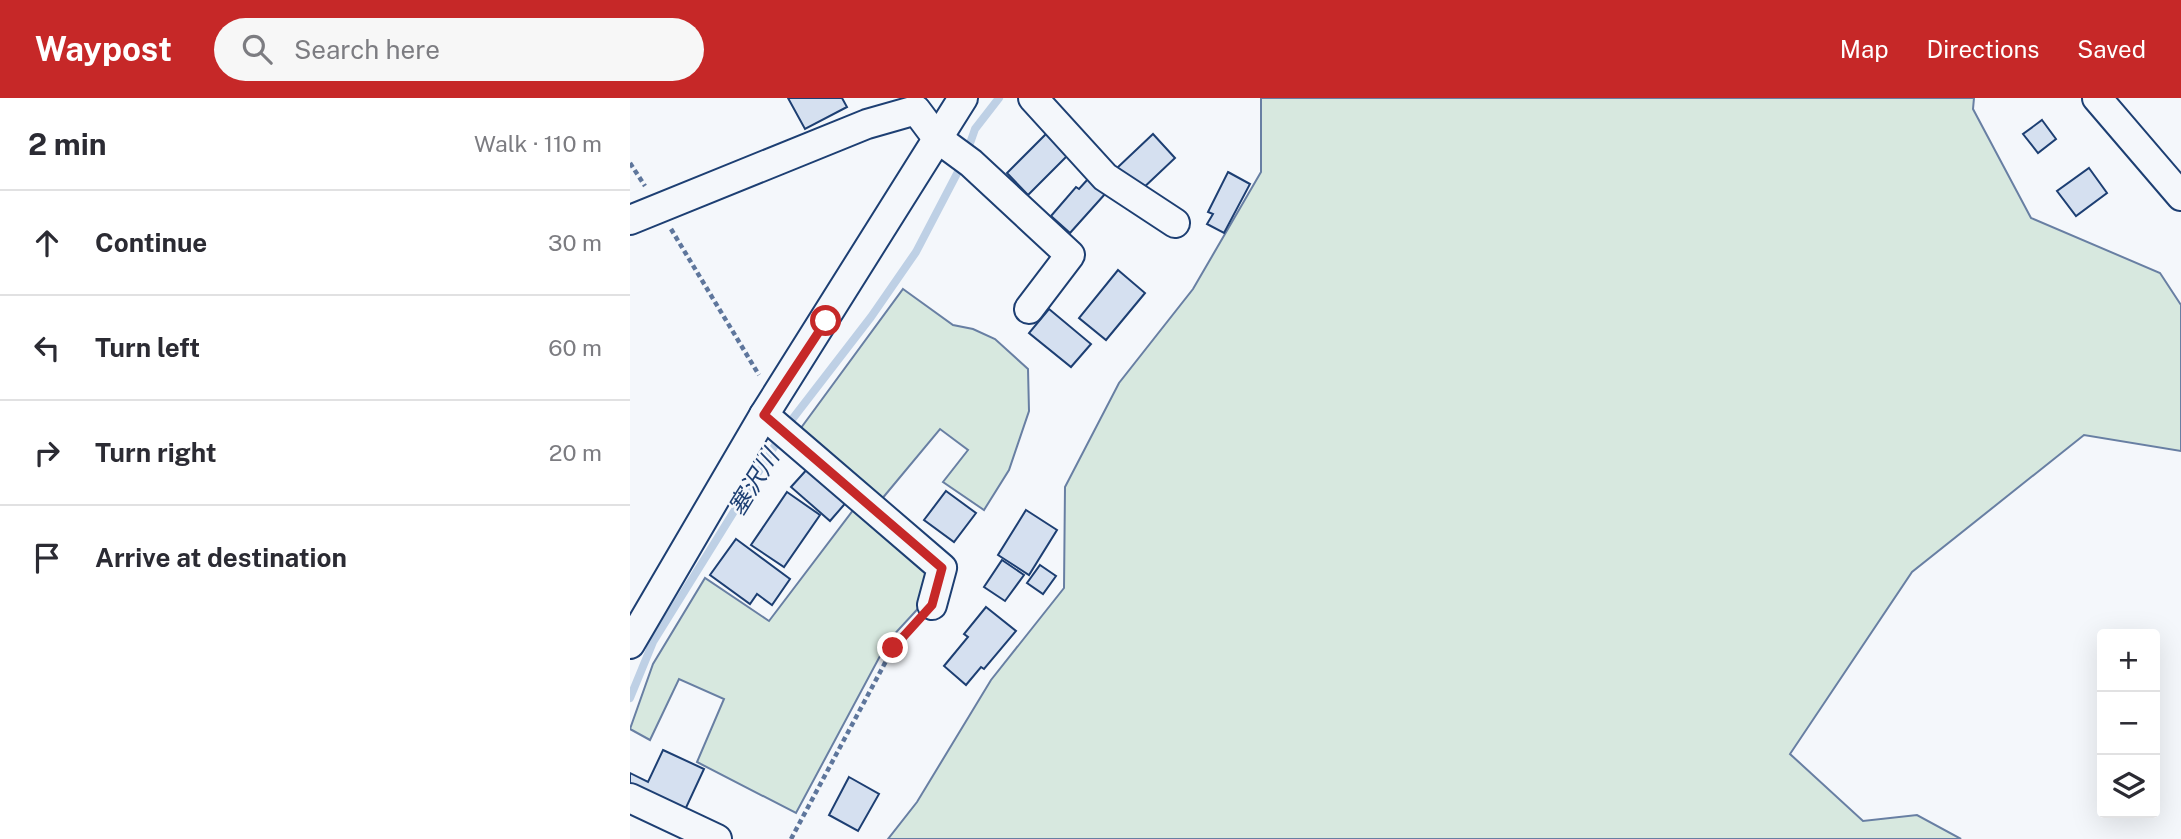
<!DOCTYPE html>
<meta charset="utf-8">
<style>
:root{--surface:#fff;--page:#f7f7f7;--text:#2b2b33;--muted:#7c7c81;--line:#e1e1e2;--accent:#c62828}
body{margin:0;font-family:"Public Sans","Noto Sans JP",sans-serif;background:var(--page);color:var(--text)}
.controls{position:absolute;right:21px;bottom:21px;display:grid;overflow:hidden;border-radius:7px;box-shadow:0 7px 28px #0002}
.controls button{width:63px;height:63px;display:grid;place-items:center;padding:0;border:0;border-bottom:2px solid var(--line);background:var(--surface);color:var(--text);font:35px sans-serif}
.stop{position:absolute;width:21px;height:21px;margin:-16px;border:5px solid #c62828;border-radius:50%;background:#fff}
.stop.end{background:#c62828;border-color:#fff;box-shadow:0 2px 7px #0008}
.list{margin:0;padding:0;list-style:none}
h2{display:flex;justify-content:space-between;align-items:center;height:91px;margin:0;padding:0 28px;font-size:30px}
h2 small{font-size:23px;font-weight:400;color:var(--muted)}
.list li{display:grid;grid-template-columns:46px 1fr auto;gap:21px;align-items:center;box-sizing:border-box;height:105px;padding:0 28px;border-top:2px solid var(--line)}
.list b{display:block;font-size:26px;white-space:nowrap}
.list em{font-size:23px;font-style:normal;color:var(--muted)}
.icon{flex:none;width:38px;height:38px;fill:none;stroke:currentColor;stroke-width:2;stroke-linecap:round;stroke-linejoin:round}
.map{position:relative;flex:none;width:1551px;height:741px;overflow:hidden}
header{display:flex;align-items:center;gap:42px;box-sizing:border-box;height:98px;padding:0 35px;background:var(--accent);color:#fff}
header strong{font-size:33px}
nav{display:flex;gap:38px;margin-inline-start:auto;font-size:24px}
.search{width:490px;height:63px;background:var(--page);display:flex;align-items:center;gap:18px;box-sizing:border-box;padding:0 24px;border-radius:38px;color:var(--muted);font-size:26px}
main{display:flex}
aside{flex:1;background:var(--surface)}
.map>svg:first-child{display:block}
.green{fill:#d7e8df;stroke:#687fa3;stroke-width:2}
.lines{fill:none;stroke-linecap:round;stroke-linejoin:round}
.stream{stroke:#bed0e5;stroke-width:8}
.building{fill:#d5e0f0;stroke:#1d3f73;stroke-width:2}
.minor-casing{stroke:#1d3f73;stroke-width:32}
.path{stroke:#5e769c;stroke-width:4.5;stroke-dasharray:5 3.5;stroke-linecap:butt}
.minor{stroke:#f4f7fb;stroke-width:28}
.route{stroke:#c62828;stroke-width:9}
.labels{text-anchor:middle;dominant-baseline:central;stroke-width:5;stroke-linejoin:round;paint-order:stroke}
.water-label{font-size:24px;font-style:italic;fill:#1d3f73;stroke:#f4f7fb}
</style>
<header>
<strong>Waypost</strong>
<div class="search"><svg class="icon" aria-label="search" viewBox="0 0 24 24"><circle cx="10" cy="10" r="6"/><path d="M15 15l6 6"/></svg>Search here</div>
<nav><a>Map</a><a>Directions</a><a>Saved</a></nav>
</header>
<main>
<aside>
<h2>2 min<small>Walk · 110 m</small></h2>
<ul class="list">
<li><svg class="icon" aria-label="ahead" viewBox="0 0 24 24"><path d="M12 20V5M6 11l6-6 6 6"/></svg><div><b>Continue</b></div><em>30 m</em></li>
<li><svg class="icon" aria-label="left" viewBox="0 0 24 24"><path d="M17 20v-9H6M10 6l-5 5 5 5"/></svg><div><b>Turn left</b></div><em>60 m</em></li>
<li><svg class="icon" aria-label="right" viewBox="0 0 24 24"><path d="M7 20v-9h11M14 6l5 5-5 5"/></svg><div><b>Turn right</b></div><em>20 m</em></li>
<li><svg class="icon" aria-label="arrive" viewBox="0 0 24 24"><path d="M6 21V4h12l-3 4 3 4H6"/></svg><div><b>Arrive at destination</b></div></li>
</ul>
</aside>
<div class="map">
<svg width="1551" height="741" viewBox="0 0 1551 741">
<rect width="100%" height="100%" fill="#f4f7fb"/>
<g class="green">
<polygon points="631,0 1344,0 1343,11 1401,120 1530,175 1551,207 1551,353 1454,337 1282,474 1160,656 1233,723 1287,717 1331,741 258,741 287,704 361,582 434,490 435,389 489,285 563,191 631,74"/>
<polygon points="273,191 323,227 343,231 365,241 398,271 399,313 379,372 354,412 313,384 338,352 310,331 251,402 168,334"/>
<polygon points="227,407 297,468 295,503 258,543 166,715 67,664 94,601 49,581 20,642 0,631 23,566 75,480 139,523"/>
</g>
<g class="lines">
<g class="stream">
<polyline points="337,54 345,31 369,0"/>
<polyline points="0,600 23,544 157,328 241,219 286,154 332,66"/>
</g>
</g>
<g class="building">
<polygon points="158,0 212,0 217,9 175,31"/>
<polygon points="1412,22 1426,41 1408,55 1393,36"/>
<polygon points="416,36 438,57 398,97 377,75"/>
<polygon points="523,36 545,60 509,94 487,70"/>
<polygon points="1459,70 1477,95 1446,118 1427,93"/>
<polygon points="598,74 620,86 594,135 577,126 583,116 578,114"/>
<polygon points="458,81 475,96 440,135 421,118 446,89 449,91"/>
<polygon points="488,172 515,195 476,242 449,220"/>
<polygon points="419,211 461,246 441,269 399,235"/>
<polygon points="180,368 219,401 200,423 161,389"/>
<polygon points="316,393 346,415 324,444 294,422"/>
<polygon points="157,394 190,417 154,469 121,447"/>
<polygon points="396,412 427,432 399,477 368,457"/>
<polygon points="106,441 160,481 142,507 127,496 120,506 80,477"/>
<polygon points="372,462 394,477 375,503 354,489"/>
<polygon points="410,467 426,478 413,496 397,485"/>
<polygon points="356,509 386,533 354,571 351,569 336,587 314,568 338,539 334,536"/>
<polygon points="33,652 74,671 54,714 0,695 0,675 18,684"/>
<polygon points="219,679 249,696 228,733 199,717"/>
</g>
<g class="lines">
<g class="minor-casing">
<g id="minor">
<polyline points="403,0 475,79 545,125"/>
<polyline points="1467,0 1551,98"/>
<polyline points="0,122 237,26 286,12 307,40 341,65 440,157 399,211"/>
<polyline points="134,317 312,470 302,507"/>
<polyline points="0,546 134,317 333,0"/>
<polyline points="0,700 87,741"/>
</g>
</g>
<g class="path">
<polyline points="0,65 15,88"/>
<polyline points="41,131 129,277"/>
<polyline points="161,741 263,550 286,524"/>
</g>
<use href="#minor" class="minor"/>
</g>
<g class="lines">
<polyline class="route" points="196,223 134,317 312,470 302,507 263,550"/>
</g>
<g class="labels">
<g class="water-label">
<text transform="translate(123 384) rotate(-58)">塞沢川</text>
</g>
</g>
</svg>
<div class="controls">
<button>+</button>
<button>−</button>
<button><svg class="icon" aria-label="layers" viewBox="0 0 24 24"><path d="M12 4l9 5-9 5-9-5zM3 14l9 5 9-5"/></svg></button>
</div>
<div class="stop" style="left:196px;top:223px"></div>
<div class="stop end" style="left:263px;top:550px"></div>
</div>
</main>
